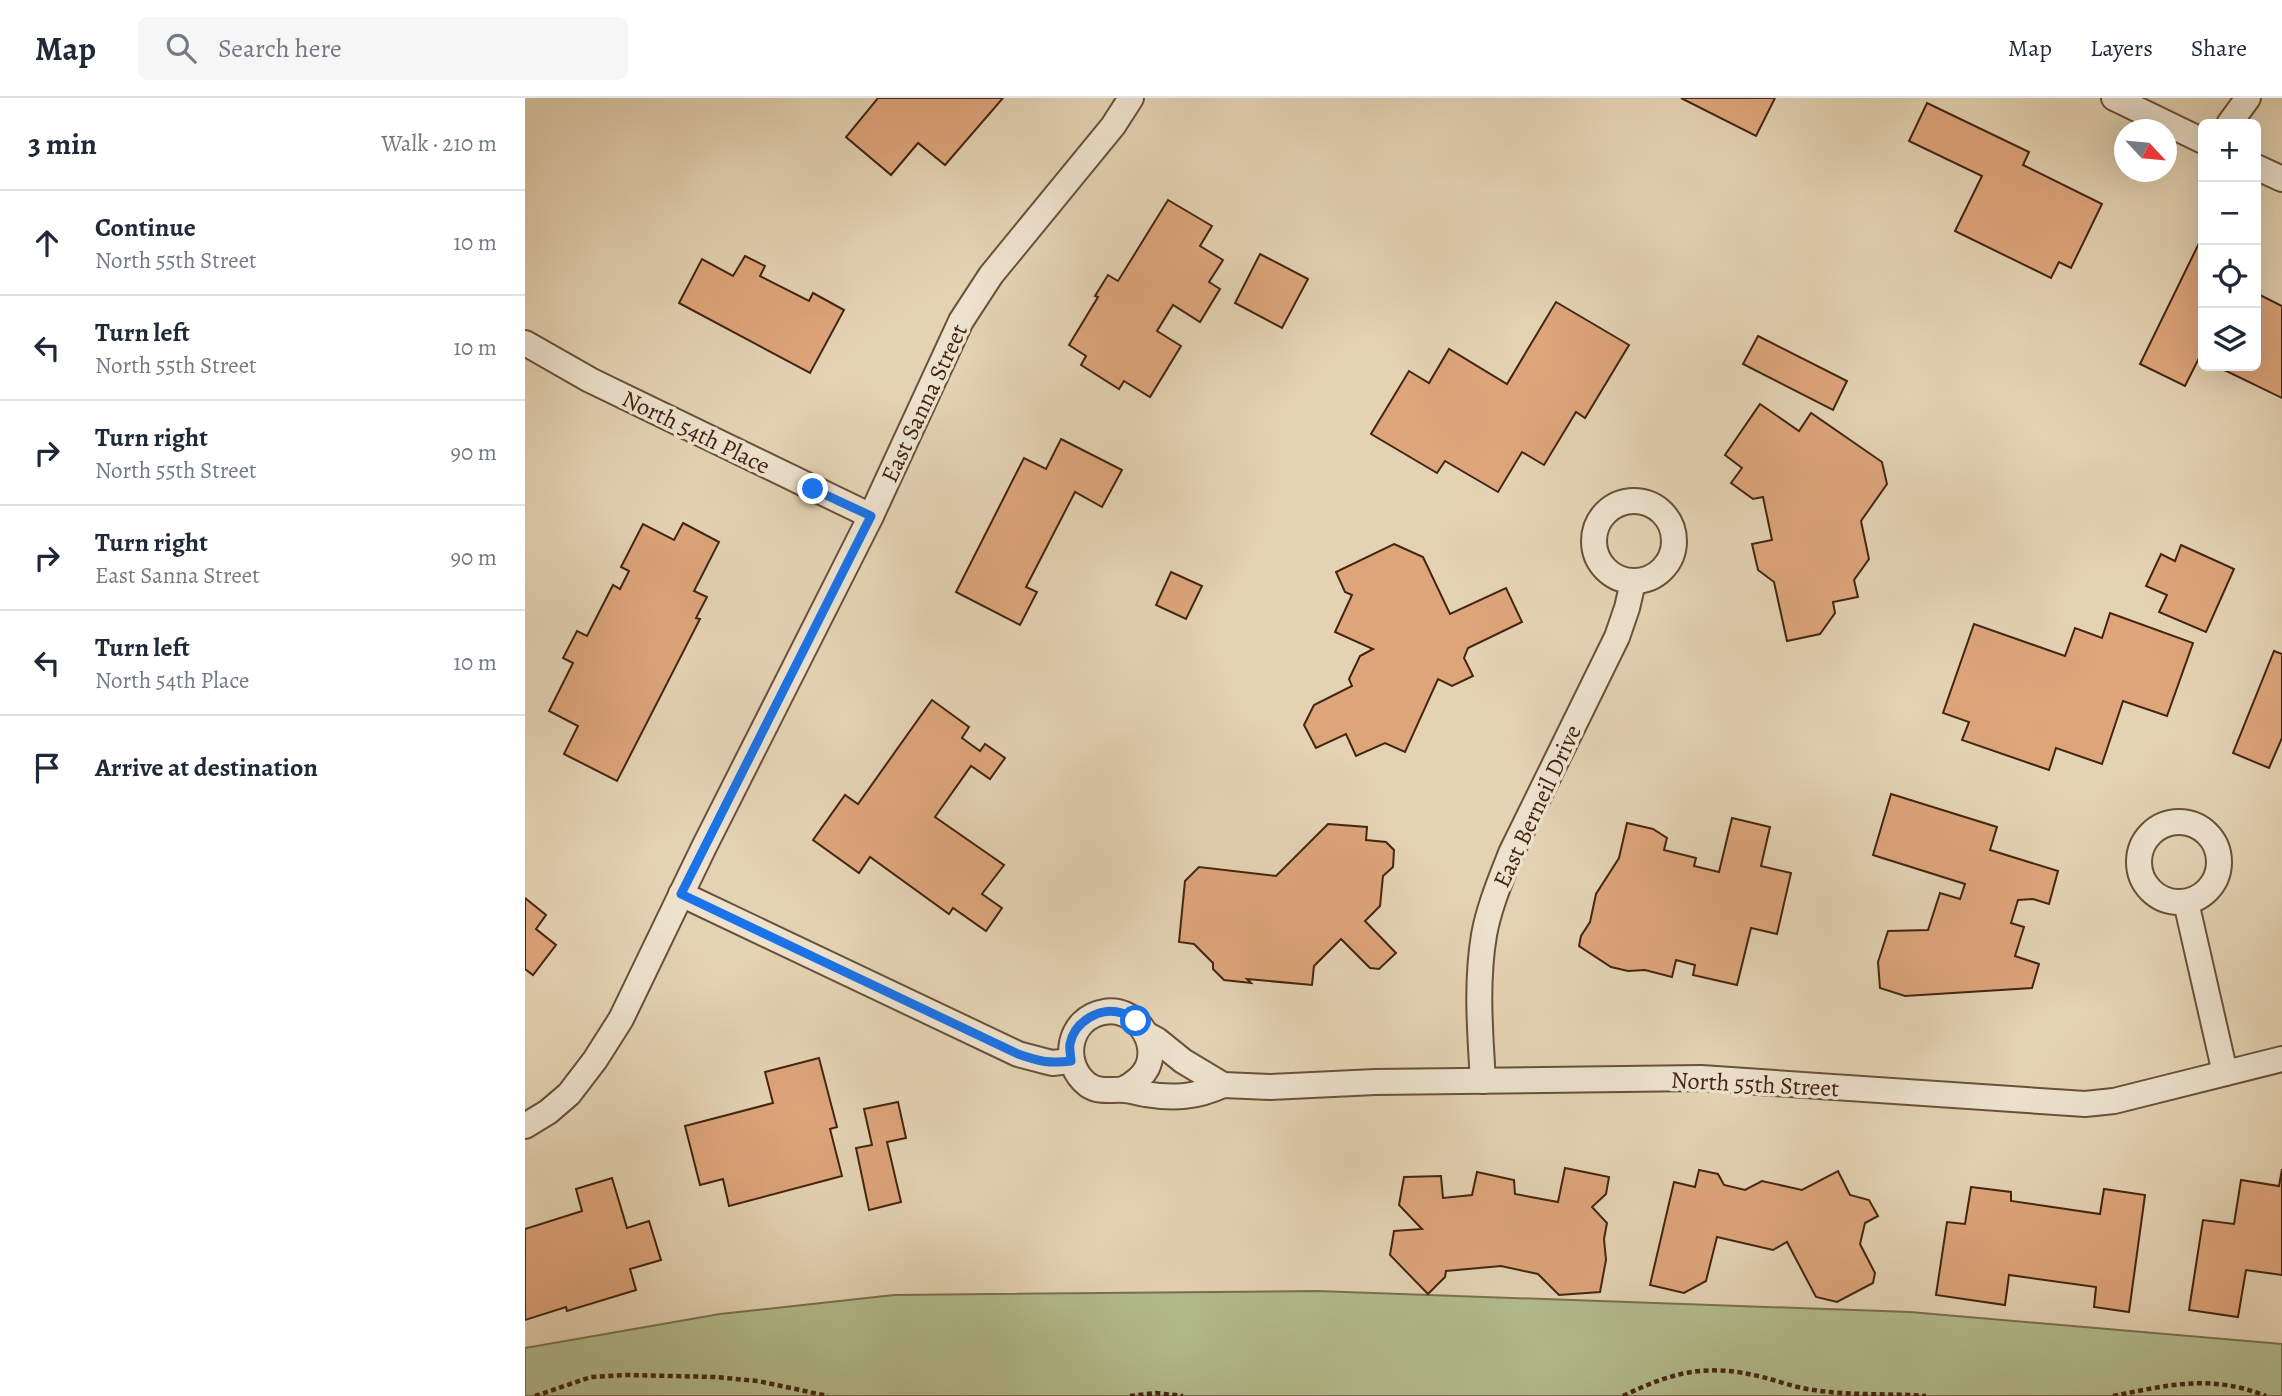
<!DOCTYPE html>
<meta charset="utf-8">
<style>
:root{--surface:#fff;--page:#f6f6f7;--text:#1f2937;--muted:#747a83;--line:#e0e1e3}
body{margin:0;font-family:Alegreya,serif;background:var(--page);color:var(--text)}
.controls{position:absolute;right:21px;top:21px;display:grid;overflow:hidden;border-radius:10px;box-shadow:0 7px 28px #0002}
.controls button{width:63px;height:63px;display:grid;place-items:center;padding:0;border:0;border-bottom:2px solid var(--line);background:var(--surface);color:var(--text);font:35px sans-serif}
.compass{position:absolute;left:1589px;top:21px;width:63px;height:63px;border-radius:50%;background:var(--surface);box-shadow:0 7px 28px #0002;rotate:116deg}
.stop{position:absolute;width:21px;height:21px;margin:-16px;border:5px solid #1a73e8;border-radius:50%;background:#fff}
.stop.end{background:#1a73e8;border-color:#fff;box-shadow:0 2px 7px #0008}
.list{margin:0;padding:0;list-style:none}
h2{display:flex;justify-content:space-between;align-items:center;height:91px;margin:0;padding:0 28px;font-size:30px}
h2 small{font-size:23px;font-weight:400;color:var(--muted)}
.list li{display:grid;grid-template-columns:46px 1fr auto;gap:21px;align-items:center;box-sizing:border-box;height:105px;padding:0 28px;border-top:2px solid var(--line)}
.list b{display:block;font-size:26px;white-space:nowrap}
.list p{margin:0;font-size:23px;white-space:nowrap;color:var(--muted)}
.list em{font-size:23px;font-style:normal;color:var(--muted)}
.icon{flex:none;width:38px;height:38px;fill:none;stroke:currentColor;stroke-width:2;stroke-linecap:round;stroke-linejoin:round}
.map{position:relative;flex:none;width:1757px;height:1298px;overflow:hidden}
header{display:flex;align-items:center;gap:42px;box-sizing:border-box;height:98px;padding:0 35px;background:var(--surface);border-bottom:2px solid var(--line)}
header strong{font-size:33px}
nav{display:flex;gap:38px;margin-inline-start:auto;font-size:24px}
.search{width:490px;height:63px;background:var(--page);display:flex;align-items:center;gap:18px;box-sizing:border-box;padding:0 24px;border-radius:10px;color:var(--muted);font-size:26px}
main{display:flex}
aside{flex:1;background:var(--surface)}
.map>svg:first-child{display:block}
.green{fill:#b3bc8d;stroke:#7b704f;stroke-width:2}
.building{fill:#dea57b;stroke:#432511;stroke-width:2}
.lines{fill:none;stroke-linecap:round;stroke-linejoin:round}
.minor-casing{stroke:#6b503a;stroke-width:28}
.path{stroke:#432511;stroke-width:4.5;stroke-dasharray:5 3.5;stroke-linecap:butt}
.minor{stroke:#ede2ce;stroke-width:24}
.route{stroke:#1a73e8;stroke-width:9}
.labels{text-anchor:middle;dominant-baseline:central;stroke-width:7;stroke-linejoin:round;paint-order:stroke}
.street-label{font-size:24px;fill:#432511;stroke:#ede2ce}
</style>
<header>
<strong>Map</strong>
<div class="search"><svg class="icon" aria-label="search" viewBox="0 0 24 24"><circle cx="10" cy="10" r="6"/><path d="M15 15l6 6"/></svg>Search here</div>
<nav><a>Map</a><a>Layers</a><a>Share</a></nav>
</header>
<main>
<aside>
<h2>3 min<small>Walk · 210 m</small></h2>
<ul class="list">
<li><svg class="icon" aria-label="ahead" viewBox="0 0 24 24"><path d="M12 20V5M6 11l6-6 6 6"/></svg><div><b>Continue</b><p>North 55th Street</p></div><em>10 m</em></li>
<li><svg class="icon" aria-label="left" viewBox="0 0 24 24"><path d="M17 20v-9H6M10 6l-5 5 5 5"/></svg><div><b>Turn left</b><p>North 55th Street</p></div><em>10 m</em></li>
<li><svg class="icon" aria-label="right" viewBox="0 0 24 24"><path d="M7 20v-9h11M14 6l5 5-5 5"/></svg><div><b>Turn right</b><p>North 55th Street</p></div><em>90 m</em></li>
<li><svg class="icon" aria-label="right" viewBox="0 0 24 24"><path d="M7 20v-9h11M14 6l5 5-5 5"/></svg><div><b>Turn right</b><p>East Sanna Street</p></div><em>90 m</em></li>
<li><svg class="icon" aria-label="left" viewBox="0 0 24 24"><path d="M17 20v-9H6M10 6l-5 5 5 5"/></svg><div><b>Turn left</b><p>North 54th Place</p></div><em>10 m</em></li>
<li><svg class="icon" aria-label="arrive" viewBox="0 0 24 24"><path d="M6 21V4h12l-3 4 3 4H6"/></svg><div><b>Arrive at destination</b></div></li>
</ul>
</aside>
<div class="map">
<svg width="1757" height="1298" viewBox="0 0 1757 1298">
<rect width="100%" height="100%" fill="#e4d3b3"/>
<filter id="stains"><feTurbulence type="fractalNoise" baseFrequency=".00286" numOctaves="4"/><feColorMatrix values="0 0 0 0 .2 0 0 0 0 .09 0 0 0 0 .02 0 0 0 .5 -.17"/></filter>
<radialGradient id="worn" r=".72"><stop offset=".6" stop-color="#630" stop-opacity="0"/><stop offset="1" stop-color="#630" stop-opacity=".3"/></radialGradient>
<polygon class="green" points="792,1193 1385,1214 1757,1246 1757,1298 0,1298 0,1250 195,1216 369,1197"/>
<g class="building">
<polygon points="353,0 478,0 420,67 393,45 366,77 321,39"/>
<polygon points="1156,0 1250,0 1231,38"/>
<polygon points="1402,5 1504,54 1498,67 1577,106 1546,170 1534,164 1526,180 1430,133 1457,78 1384,43"/>
<polygon points="643,102 687,128 675,148 698,162 684,184 695,191 675,224 648,207 632,233 656,248 625,299 599,283 594,291 556,267 561,258 544,247 573,199 570,198 583,177 593,183"/>
<polygon points="1678,137 1678,262 1674,260 1660,288 1615,266"/>
<polygon points="735,156 783,181 757,230 710,205"/>
<polygon points="220,158 240,168 235,178 284,203 288,195 319,212 285,275 154,205 177,161 208,178"/>
<polygon points="1731,195 1757,208 1757,300 1691,268 1731,268"/>
<polygon points="1031,204 1104,247 1060,320 1051,314 1019,367 997,354 973,394 920,363 912,375 846,336 884,273 904,285 924,251 982,286"/>
<polygon points="1233,238 1322,283 1308,312 1218,266"/>
<polygon points="1235,306 1274,333 1286,315 1357,364 1362,386 1336,423 1344,461 1329,482 1333,499 1308,504 1310,515 1295,536 1262,543 1249,484 1233,472 1227,446 1247,442 1238,399 1228,401 1206,385 1217,370 1200,357"/>
<polygon points="536,341 597,372 577,409 550,394 501,489 512,494 495,527 431,494 499,360 521,371"/>
<polygon points="158,425 194,444 169,493 182,499 171,520 175,521 92,683 39,656 53,628 24,613 48,565 38,560 52,533 62,538 88,487 95,491 104,473 96,469 118,426 149,442"/>
<polygon points="869,446 898,459 925,516 981,490 997,524 943,550 939,560 948,578 927,588 913,581 880,654 860,645 831,658 821,636 791,650 779,627 789,607 827,588 824,581 835,558 848,551 810,534 827,497 820,494 811,474"/>
<polygon points="1656,447 1709,471 1681,534 1634,514 1642,497 1621,488 1636,456 1650,463"/>
<polygon points="646,474 677,488 661,521 631,507"/>
<polygon points="1585,515 1668,545 1642,618 1598,603 1577,666 1531,650 1524,672 1437,642 1444,624 1418,615 1449,526 1540,558 1550,530 1577,540"/>
<polygon points="1749,553 1757,556 1757,640 1744,670 1708,655"/>
<polygon points="407,602 444,629 437,640 455,653 460,646 480,660 465,681 446,668 410,719 479,767 457,796 477,810 461,833 428,810 424,816 345,759 334,775 288,742 320,697 333,706"/>
<polygon points="1366,696 1472,729 1465,752 1533,773 1524,806 1508,801 1493,802 1486,825 1499,829 1490,858 1514,866 1507,890 1380,898 1355,890 1353,864 1363,833 1403,832 1415,795 1435,801 1440,786 1348,757"/>
<polygon points="1207,720 1245,729 1236,768 1266,775 1252,836 1226,830 1212,887 1168,877 1170,867 1151,862 1147,879 1120,872 1103,873 1086,869 1054,848 1056,838 1065,824 1071,796 1094,760 1102,725 1128,731 1142,740 1139,752 1171,760 1169,768 1194,774"/>
<polygon points="803,726 842,729 841,742 861,744 869,752 868,769 858,778 855,808 840,823 871,855 854,871 845,870 816,841 789,868 787,887 722,881 726,885 699,882 688,871 688,865 669,846 654,844 660,783 674,769 751,778"/>
<polygon points="0,800 21,817 11,831 31,847 8,877 0,871"/>
<polygon points="294,960 312,1029 305,1031 317,1078 204,1108 198,1081 175,1087 160,1028 248,1005 240,974"/>
<polygon points="373,1004 381,1040 362,1044 376,1104 344,1112 331,1050 347,1047 339,1011"/>
<polygon points="1040,1070 1084,1079 1081,1096 1067,1109 1082,1125 1079,1141 1081,1162 1075,1194 1034,1197 1013,1176 976,1168 921,1173 920,1179 903,1196 865,1157 869,1133 897,1131 874,1107 879,1079 916,1078 918,1100 947,1097 952,1074 989,1082 990,1096 1033,1104"/>
<polygon points="1757,1071 1757,1177 1721,1172 1713,1219 1664,1212 1678,1122 1709,1126 1716,1082 1754,1088"/>
<polygon points="1174,1072 1193,1076 1199,1087 1220,1092 1237,1083 1277,1092 1313,1073 1325,1097 1344,1102 1353,1118 1340,1125 1335,1146 1350,1175 1348,1185 1312,1204 1291,1199 1262,1144 1248,1152 1192,1139 1181,1183 1159,1195 1125,1187 1149,1084 1170,1089"/>
<polygon points="87,1080 102,1130 124,1123 136,1162 105,1171 111,1192 42,1213 41,1209 0,1222 0,1131 57,1113 51,1091"/>
<polygon points="1446,1089 1486,1094 1486,1103 1575,1116 1579,1091 1620,1097 1604,1214 1569,1209 1571,1189 1484,1177 1480,1207 1411,1197 1422,1124 1440,1126"/>
</g>
<g class="lines">
<g class="minor-casing">
<g id="minor">
<polyline points="1589,0 1678,43"/>
<polyline points="1704,26 1723,0"/>
<polyline points="1731,69 1757,81"/>
<polyline points="0,245 65,282 346,418"/>
<circle cx="1109" cy="443" r="40"/>
<circle cx="1654" cy="764" r="40"/>
<polyline points="156,796 493,956 527,965 546,963"/>
<polyline points="1661,804 1700,975"/>
<polyline points="621,936 632,942 658,963 698,987 745,989 850,984 1176,980 1560,1006 1589,1003 1757,961"/>
<path d="M958,983c-3,-49 -7,-98 1,-146 5,-28 17,-56 27,-82l106,-216 10,-29 6,-26"/>
<path d="M599,991c9,-5 18,-11 23,-21 13,-27 -13,-62 -43,-56 -36,6 -44,52 -16,73 12,8 23,4 36,5 7,0 14,3 21,4 29,5 52,3 78,-9"/>
<polyline points="0,1028 23,1014 44,996 70,962 96,921 179,749 346,418 436,223 466,177 588,28 606,0"/>
</g>
</g>
<g class="path">
<polyline points="10,1298 66,1279 102,1277 190,1279 233,1283 303,1298"/>
<polyline points="605,1298 631,1295 658,1298"/>
<path d="M1098,1298c49,-24 84,-33 139,-19 17,4 34,11 52,13 37,6 75,3 112,6"/>
<path d="M1588,1298c56,-11 97,-22 153,0"/>
</g>
<use href="#minor" class="minor"/>
</g>
<g class="lines">
<path class="route" d="M288,391l58,27 -190,378 337,160c20,7 31,10 53,7 0,-5 -2,-12 -1,-17 4,-22 30,-38 52,-31 4,1 10,5 14,8"/>
</g>
<g class="labels">
<g class="street-label">
<text transform="translate(399 305) rotate(-65)">East Sanna Street</text>
<text transform="translate(171 334) rotate(26)">North 54th Place</text>
<text transform="translate(1012 708) rotate(-65)">East Berneil Drive</text>
<text transform="translate(1230 986) rotate(3)">North 55th Street</text>
</g>
</g>
<rect width="100%" height="100%" filter="url(#stains)"/>
<rect width="100%" height="100%" fill="url(#worn)"/>
</svg>
<div class="controls">
<button>+</button>
<button>−</button>
<button><svg class="icon" aria-label="locate" viewBox="0 0 24 24"><circle cx="12" cy="12" r="6"/><path d="M12 2v4M12 18v4M2 12h4M18 12h4"/></svg></button>
<button><svg class="icon" aria-label="layers" viewBox="0 0 24 24"><path d="M12 4l9 5-9 5-9-5zM3 14l9 5 9-5"/></svg></button>
</div>
<svg class="compass" viewBox="-18 -18 36 36"><path d="M0-13l5 13h-10z" fill="#e53935"/><path d="M0 13l5-13h-10z" fill="#747a83"/></svg>
<div class="stop" style="left:611px;top:923px"></div>
<div class="stop end" style="left:288px;top:391px"></div>
</div>
</main>
